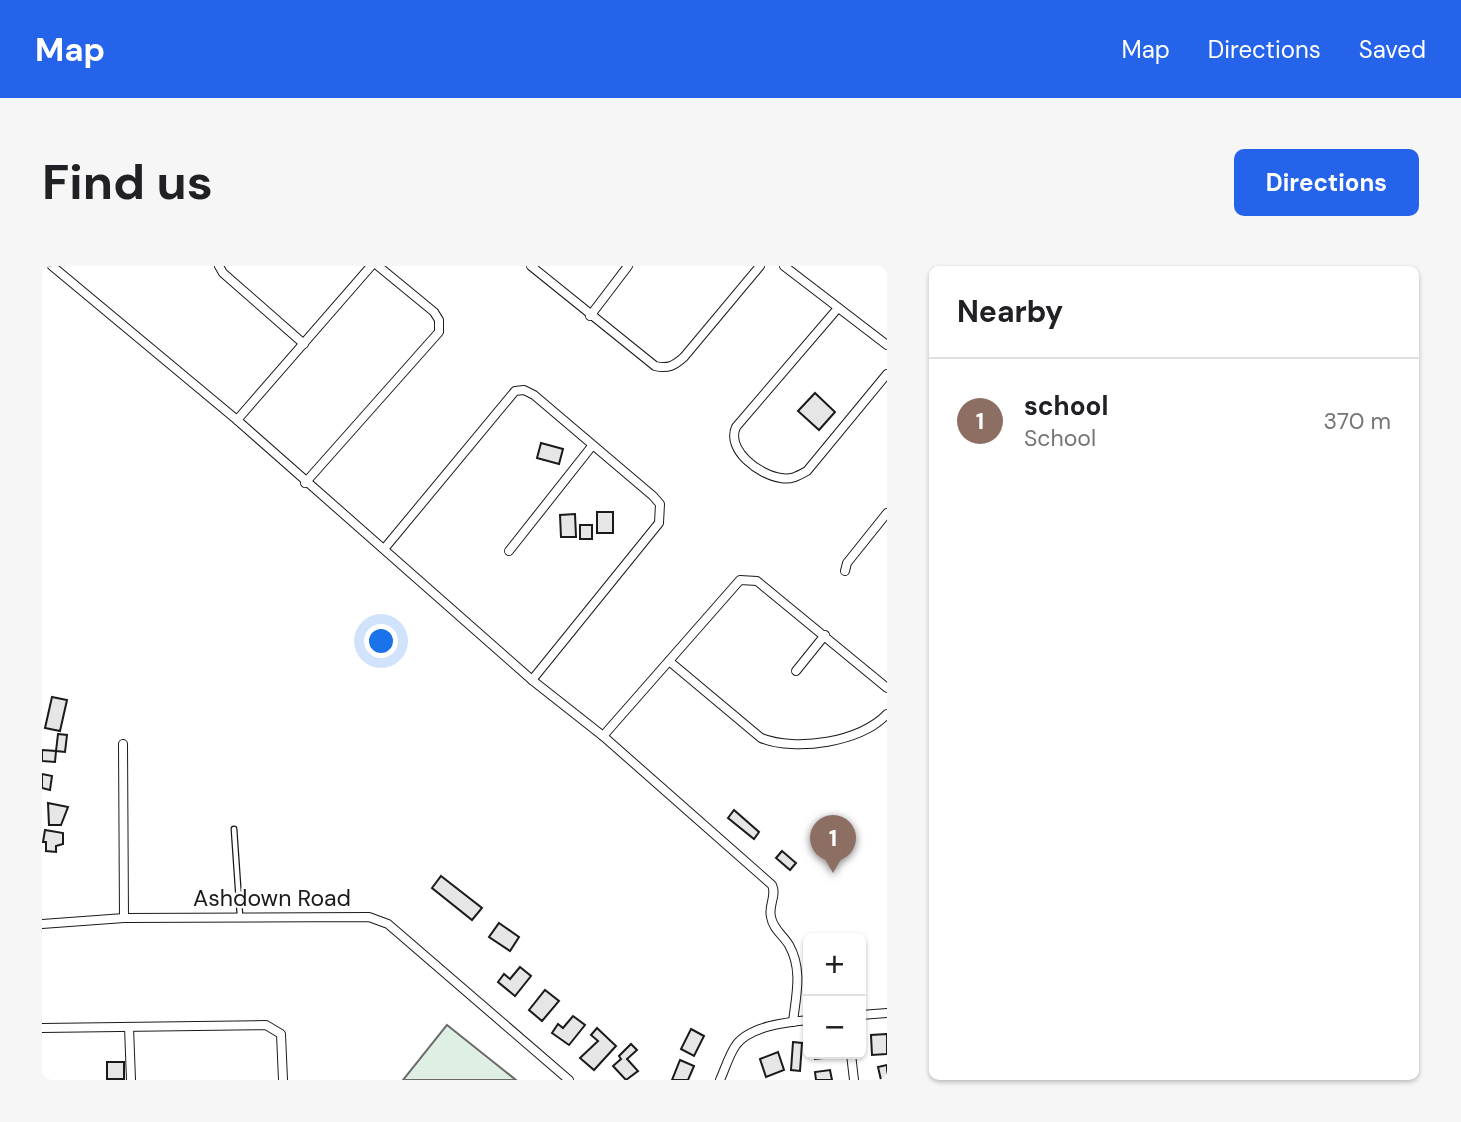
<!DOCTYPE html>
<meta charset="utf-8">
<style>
:root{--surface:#fff;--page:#f6f6f6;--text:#202124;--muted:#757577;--line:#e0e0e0;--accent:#2563eb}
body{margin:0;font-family:"DM Sans",sans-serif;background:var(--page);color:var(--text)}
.controls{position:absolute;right:21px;bottom:21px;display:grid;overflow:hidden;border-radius:10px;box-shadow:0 2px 5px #0004}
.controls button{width:63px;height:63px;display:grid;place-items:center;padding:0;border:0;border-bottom:2px solid var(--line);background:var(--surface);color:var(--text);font:35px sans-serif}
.you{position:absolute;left:340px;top:376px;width:24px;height:24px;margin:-18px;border:5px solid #fff;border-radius:50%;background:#1a73e8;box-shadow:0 0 0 10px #1a73e833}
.badge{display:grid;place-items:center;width:46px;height:46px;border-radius:50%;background:var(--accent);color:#fff;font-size:23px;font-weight:700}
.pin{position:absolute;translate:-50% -58px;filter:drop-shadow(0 2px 4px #0008)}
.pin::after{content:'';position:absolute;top:37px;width:24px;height:21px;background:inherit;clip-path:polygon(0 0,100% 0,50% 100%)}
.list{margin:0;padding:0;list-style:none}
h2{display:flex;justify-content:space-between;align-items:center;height:91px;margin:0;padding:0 28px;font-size:30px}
h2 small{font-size:23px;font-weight:400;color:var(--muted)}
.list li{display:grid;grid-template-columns:46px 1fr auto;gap:21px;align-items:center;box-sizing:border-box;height:126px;padding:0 28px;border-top:2px solid var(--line)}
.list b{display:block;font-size:26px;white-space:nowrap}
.list p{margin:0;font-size:23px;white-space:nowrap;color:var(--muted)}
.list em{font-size:23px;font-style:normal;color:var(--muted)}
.map{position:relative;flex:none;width:845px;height:814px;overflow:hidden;border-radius:10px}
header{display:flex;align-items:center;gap:42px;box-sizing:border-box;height:98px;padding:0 35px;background:var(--accent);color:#fff}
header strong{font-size:33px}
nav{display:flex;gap:38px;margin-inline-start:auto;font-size:24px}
.intro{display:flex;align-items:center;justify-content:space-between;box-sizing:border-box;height:168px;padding:0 42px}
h1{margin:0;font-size:49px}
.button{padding:18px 32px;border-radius:10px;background:var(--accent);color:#fff;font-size:24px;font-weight:700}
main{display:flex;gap:42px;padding:0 42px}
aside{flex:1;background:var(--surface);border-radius:10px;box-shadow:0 2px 5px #0004}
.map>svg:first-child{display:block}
.green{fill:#e0efe3;stroke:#6a6a6a;stroke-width:2}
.building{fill:#e6e6e6;stroke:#1a1a1a;stroke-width:2}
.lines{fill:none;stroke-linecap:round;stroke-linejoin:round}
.lane-casing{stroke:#1a1a1a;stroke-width:7}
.street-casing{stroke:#1a1a1a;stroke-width:10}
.lane{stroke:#fff;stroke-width:4.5}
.street{stroke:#fff;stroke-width:8}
.labels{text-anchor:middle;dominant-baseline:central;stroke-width:5;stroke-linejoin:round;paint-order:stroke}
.street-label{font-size:23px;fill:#1a1a1a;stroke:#fff}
</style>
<header>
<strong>Map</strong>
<nav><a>Map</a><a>Directions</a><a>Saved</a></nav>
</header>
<div class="intro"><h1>Find us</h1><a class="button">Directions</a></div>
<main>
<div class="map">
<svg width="845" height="814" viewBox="0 0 845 814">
<rect width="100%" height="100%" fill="#fff"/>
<polygon class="green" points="405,759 474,814 361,814"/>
<g class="building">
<polygon points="773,127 793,146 777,164 756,145"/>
<polygon points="499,177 521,183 517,198 495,192"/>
<rect x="555" y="246" width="16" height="21"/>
<polygon points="533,248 534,271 519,271 518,249"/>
<rect x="538" y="259" width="12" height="14"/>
<polygon points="10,431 25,434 18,465 3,462"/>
<polygon points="16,468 25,469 23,486 14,485"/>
<polygon points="0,484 14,485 13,496 0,495"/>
<polygon points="0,508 10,510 8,524 0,522"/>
<polygon points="6,537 26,541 19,559 7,559"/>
<polygon points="692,544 717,566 712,573 686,552"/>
<polygon points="3,564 21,567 21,578 14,580 14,586 4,585 4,576 1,576"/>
<polygon points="740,585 754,597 748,604 734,592"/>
<polygon points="399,610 440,642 430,654 390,622"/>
<polygon points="457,657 477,671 468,685 447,671"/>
<polygon points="478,701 489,710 473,730 456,716 462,708 468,713"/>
<polygon points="503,724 517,735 500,755 487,744"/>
<polygon points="531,750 543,759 527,779 510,767 516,758 521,762"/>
<polygon points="555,762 574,780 552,804 538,792 556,775 549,769"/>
<polygon points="649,763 662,770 652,790 639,783"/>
<polygon points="845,768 845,788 830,789 829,769"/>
<polygon points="751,776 760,777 758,805 749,804"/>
<polygon points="589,778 595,784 585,793 596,805 584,814 571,800 579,793 577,790"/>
<polygon points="736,786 742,804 724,811 718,793"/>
<polygon points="773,788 790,788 790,791 773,793"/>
<polygon points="638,794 652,800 646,814 630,814"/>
<rect x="65" y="796" width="17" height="17"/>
<polygon points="845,799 845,814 839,814 836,801"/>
<polygon points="788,804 790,814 774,814 773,806"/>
</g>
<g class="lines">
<g class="lane-casing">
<polyline id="lane" points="192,563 198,650"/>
</g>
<g class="street-casing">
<g id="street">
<path d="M10,0l185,154 295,260 71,56 169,149c5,11 -4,20 -1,32 2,12 12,18 18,28 14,25 7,50 4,77"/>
<polyline points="177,0 181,7 262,78"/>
<path d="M489,0l124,100c13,3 19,0 29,-9l76,-91"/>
<polyline points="742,0 845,79"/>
<path d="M796,42l-102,119c-10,23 23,48 45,51 10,2 17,-2 26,-7l80,-97"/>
<polyline points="548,50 586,0"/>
<polyline points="195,154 329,0"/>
<polyline points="263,217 397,66 397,54 392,46 336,0"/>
<polyline points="342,283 473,125 482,124 492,129 611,230 618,238 617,257 490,414"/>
<polyline points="467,285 550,180"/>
<polyline points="803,305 805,297 845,247"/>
<path d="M627,395l92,77c35,14 100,4 126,-24"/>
<polyline points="754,405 783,369"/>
<polyline points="561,470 698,314 715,315 845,422"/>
<polyline points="81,478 82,652"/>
<polyline points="0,658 82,652 327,651 346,658 527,814"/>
<polyline points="819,749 845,747"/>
<polyline points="87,761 89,814"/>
<polyline points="0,762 224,759 239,768 241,814"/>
<polyline points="809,788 812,814"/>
<path d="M678,814c5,-11 9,-25 16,-35 14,-19 51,-23 72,-25"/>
</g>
</g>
<use href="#lane" class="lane"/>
<use href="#street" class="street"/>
</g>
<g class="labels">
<g class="street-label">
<text x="230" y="632">Ashdown Road</text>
</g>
</g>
</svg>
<div class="controls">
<button>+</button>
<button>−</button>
</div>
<div class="you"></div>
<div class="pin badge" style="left:791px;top:607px;background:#8d6e63">1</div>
</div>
<aside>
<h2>Nearby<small></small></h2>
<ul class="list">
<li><span class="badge" style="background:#8d6e63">1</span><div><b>school</b><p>School</p></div><em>370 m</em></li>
</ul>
</aside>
</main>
